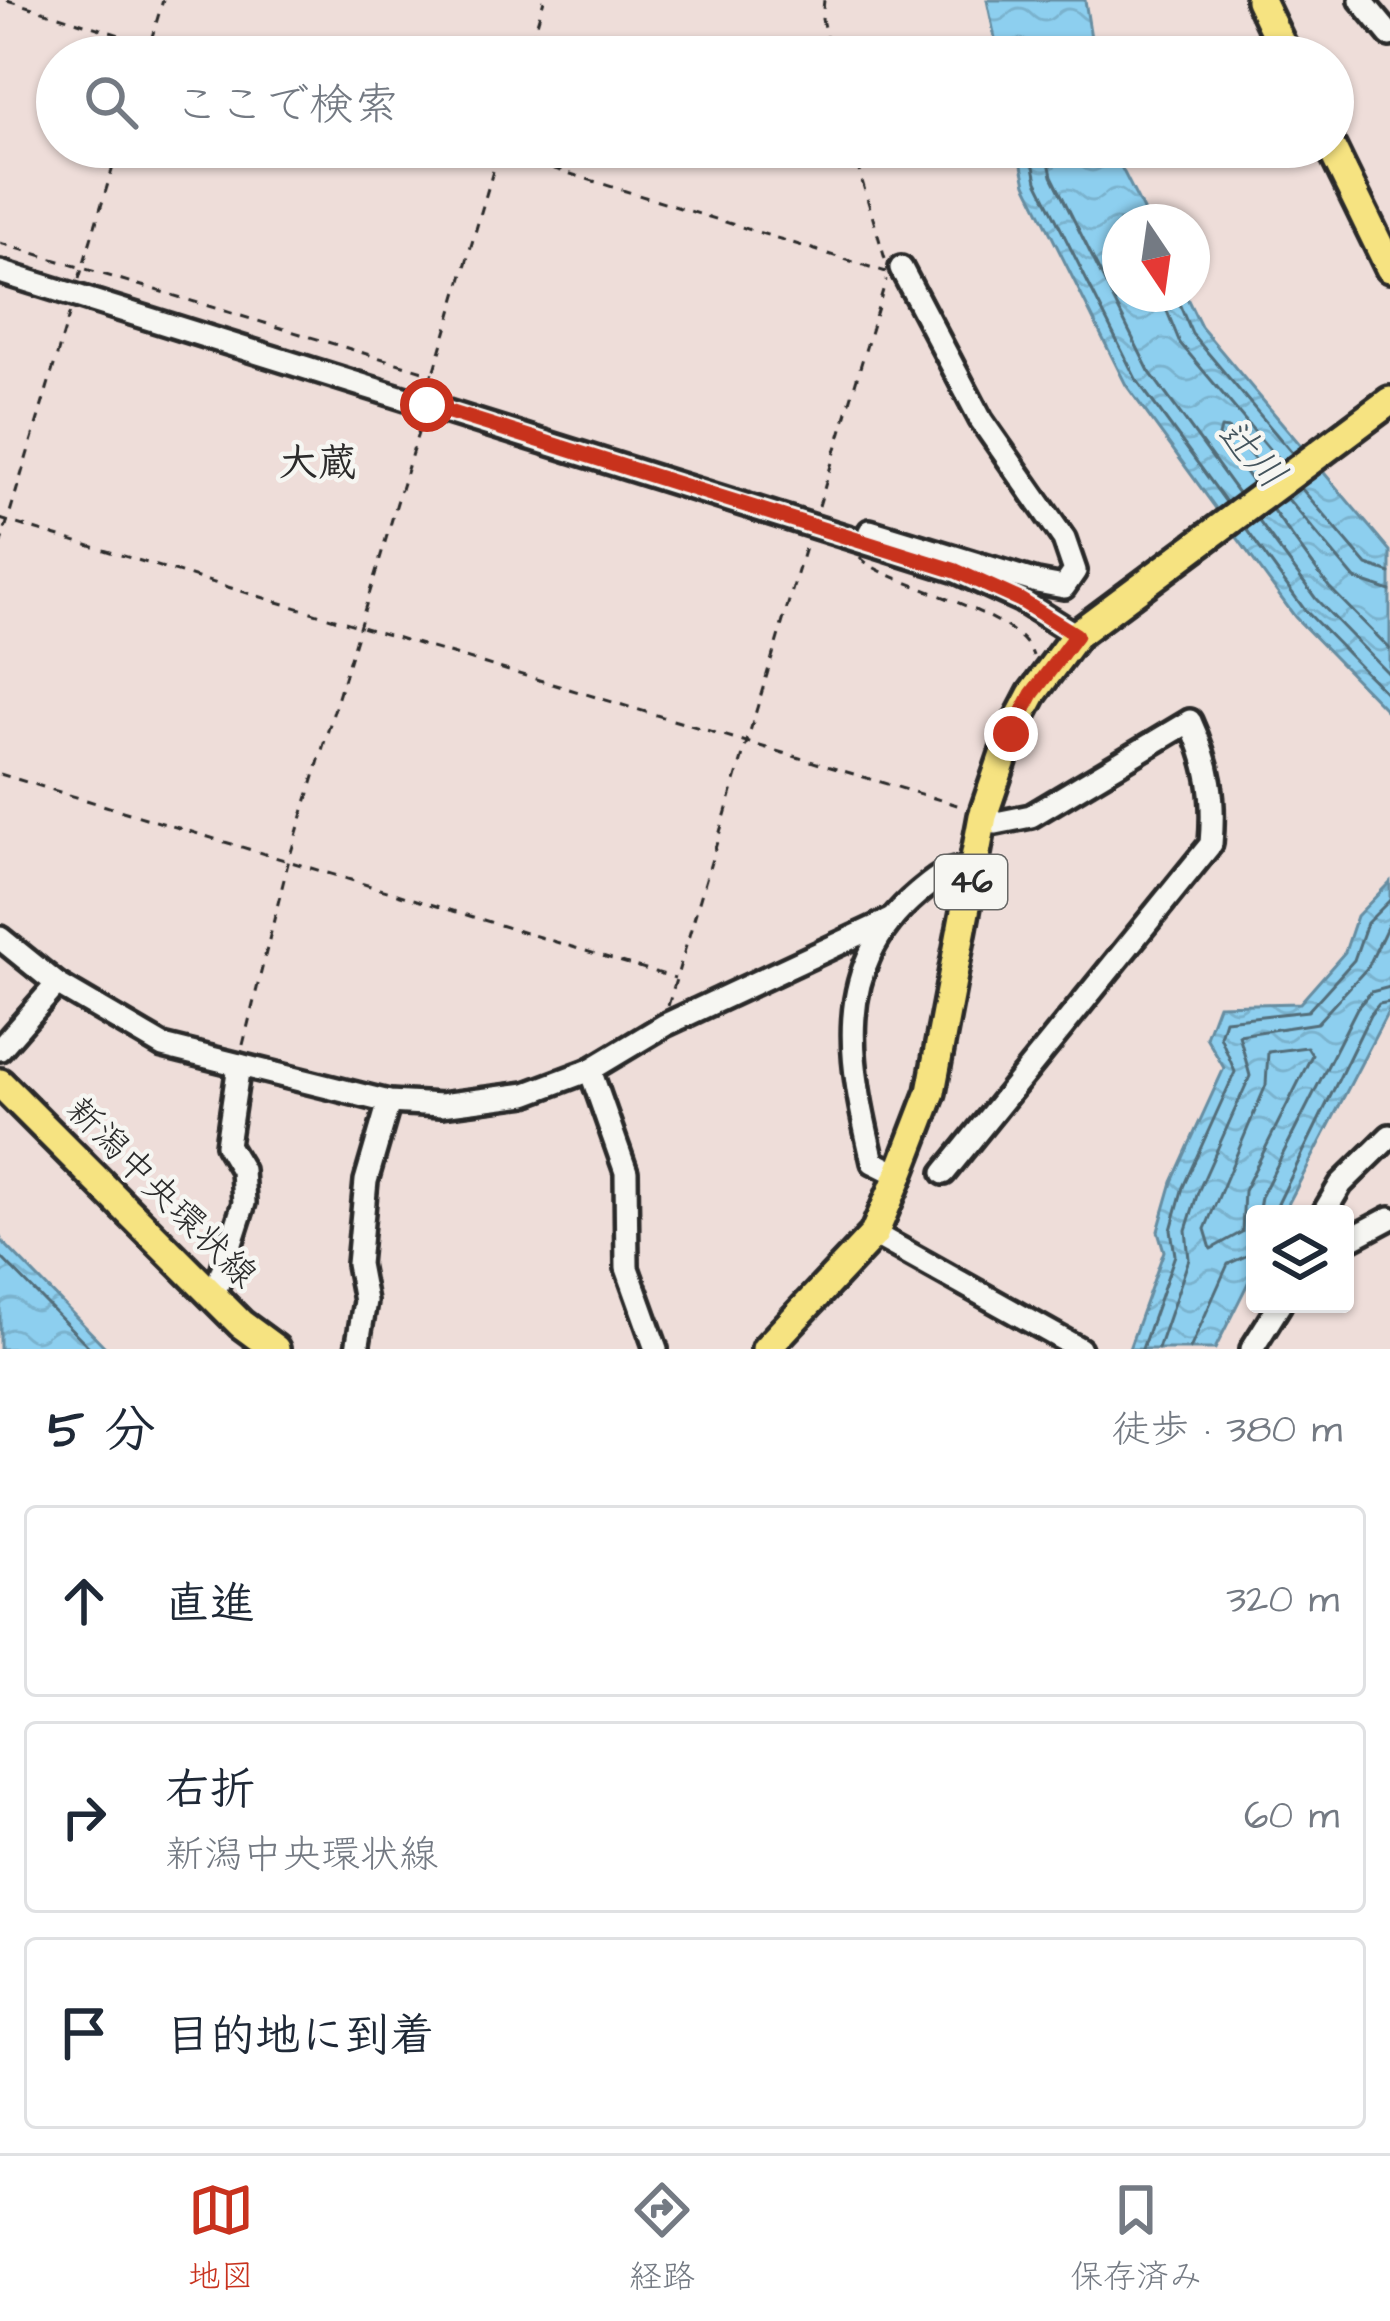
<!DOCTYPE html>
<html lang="ja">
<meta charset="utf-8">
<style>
:root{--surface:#fff;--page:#f6f6f7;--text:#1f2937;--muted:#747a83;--line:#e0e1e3;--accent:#c8321e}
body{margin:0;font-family:"Architects Daughter","Klee One",sans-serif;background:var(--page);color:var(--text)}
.controls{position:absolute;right:36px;bottom:36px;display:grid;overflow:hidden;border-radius:12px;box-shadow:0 3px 9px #0004}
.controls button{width:108px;height:108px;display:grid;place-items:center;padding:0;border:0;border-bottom:3px solid var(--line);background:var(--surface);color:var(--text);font:60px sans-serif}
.compass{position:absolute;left:1102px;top:204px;width:108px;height:108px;border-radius:50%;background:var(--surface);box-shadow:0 3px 9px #0004;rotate:167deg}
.stop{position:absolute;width:36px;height:36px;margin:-27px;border:9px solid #c8321e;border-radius:50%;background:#fff}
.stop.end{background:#c8321e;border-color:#fff;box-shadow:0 3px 12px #0008}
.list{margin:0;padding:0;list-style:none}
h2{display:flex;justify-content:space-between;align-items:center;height:156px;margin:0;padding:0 48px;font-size:51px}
h2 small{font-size:39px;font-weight:400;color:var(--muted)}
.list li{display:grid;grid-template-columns:78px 1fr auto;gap:36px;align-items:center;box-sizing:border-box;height:192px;margin:0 24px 24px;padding:0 24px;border:3px solid var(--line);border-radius:12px}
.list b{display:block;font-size:45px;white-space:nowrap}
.list p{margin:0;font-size:39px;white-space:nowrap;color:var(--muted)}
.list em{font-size:39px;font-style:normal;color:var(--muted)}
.icon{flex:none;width:66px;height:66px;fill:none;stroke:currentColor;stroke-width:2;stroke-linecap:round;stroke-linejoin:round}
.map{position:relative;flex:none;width:1390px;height:1349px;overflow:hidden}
.search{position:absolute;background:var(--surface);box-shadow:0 3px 9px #0004;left:36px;right:36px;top:36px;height:132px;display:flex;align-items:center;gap:30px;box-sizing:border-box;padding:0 42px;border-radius:66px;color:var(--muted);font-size:45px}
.sheet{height:804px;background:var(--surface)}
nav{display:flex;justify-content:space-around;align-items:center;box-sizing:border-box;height:168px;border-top:3px solid var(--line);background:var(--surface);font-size:33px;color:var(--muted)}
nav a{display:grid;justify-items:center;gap:6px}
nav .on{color:var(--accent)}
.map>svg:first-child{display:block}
.water{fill:url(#water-waves);stroke:#668da1;stroke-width:3}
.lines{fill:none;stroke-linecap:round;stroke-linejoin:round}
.shore{stroke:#526d79;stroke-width:3}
.minor-casing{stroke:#2b2b2b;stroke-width:30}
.major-casing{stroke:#2b2b2b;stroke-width:36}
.path{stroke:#2b2b2b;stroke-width:3;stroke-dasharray:9 9;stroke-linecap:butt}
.minor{stroke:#f6f6f2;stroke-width:21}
.major{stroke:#f6e381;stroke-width:27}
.route{stroke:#c8321e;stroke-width:15}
.labels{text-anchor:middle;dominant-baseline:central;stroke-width:9;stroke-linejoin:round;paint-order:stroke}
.shield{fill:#f6f6f2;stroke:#686867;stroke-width:3}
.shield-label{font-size:33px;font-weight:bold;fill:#2b2b2b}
.street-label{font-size:36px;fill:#2b2b2b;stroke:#f6f6f2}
.water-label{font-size:39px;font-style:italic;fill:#44545c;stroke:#f6f6f2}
.neighbourhood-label{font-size:39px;font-weight:bold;fill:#2b2b2b;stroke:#f6f6f2}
</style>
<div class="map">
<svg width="1390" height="1349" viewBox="0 0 1390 1349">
<defs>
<pattern id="water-waves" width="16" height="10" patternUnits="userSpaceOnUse" patternTransform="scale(3)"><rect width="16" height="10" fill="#8dcfef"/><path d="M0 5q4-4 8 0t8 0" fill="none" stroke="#7ab2cd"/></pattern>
</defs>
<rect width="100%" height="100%" fill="#eeddd9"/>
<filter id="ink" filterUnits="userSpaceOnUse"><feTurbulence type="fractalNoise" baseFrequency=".00833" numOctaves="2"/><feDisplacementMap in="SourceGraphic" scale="24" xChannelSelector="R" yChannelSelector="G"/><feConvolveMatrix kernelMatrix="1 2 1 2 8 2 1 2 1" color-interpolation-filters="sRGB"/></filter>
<g filter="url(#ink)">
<g class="water">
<polygon points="987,0 1085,0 1094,57 999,57"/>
<polygon points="1018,147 1111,147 1149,222 1120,222 1120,294 1185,294 1201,327 1390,551 1390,714 1295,617 1126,385 1026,184"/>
<polygon points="1390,882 1390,1008 1283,1214 1255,1214 1255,1269 1215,1349 1129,1349 1164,1251 1158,1231 1172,1182 1224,1068 1206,1037 1218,1005 1300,1003 1345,952 1357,916"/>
<polygon points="0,1237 2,1241 107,1349 0,1349"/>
</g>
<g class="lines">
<g class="shore">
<polyline points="1030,147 1037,181 1136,379 1226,502"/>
<polyline points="1046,147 1052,176 1149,371 1238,493"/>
<polyline points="1160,294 1180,343 1280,462"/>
<polyline points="1175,294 1192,334 1292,453"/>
<polyline points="1253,483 1219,436 1221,428 1228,429 1266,473"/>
<polyline points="1301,488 1367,565 1390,573"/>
<polyline points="1287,498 1355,579 1390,591"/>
<polyline points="1272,509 1329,587 1390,649"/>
<polyline points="1258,520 1316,599 1390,675"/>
<polyline points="1246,529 1304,609 1390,697"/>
<polygon points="1307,1047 1312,1055 1244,1191 1242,1232 1211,1249 1205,1229 1266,1085 1268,1052"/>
<polyline points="1258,1214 1261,1197 1357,1008 1371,992 1390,987"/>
<polyline points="1273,1214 1370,1015 1379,1004 1390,1002"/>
<polyline points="0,1256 91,1349"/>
<polyline points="1142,1349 1175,1255 1171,1230 1183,1187 1235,1072 1220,1036 1225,1020 1308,1011 1354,960 1367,923 1390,900"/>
<polyline points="1158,1349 1189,1259 1186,1230 1198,1192 1250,1076 1239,1035 1317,1023 1368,967 1390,921"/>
<polyline points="1190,1349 1228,1264 1255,1252"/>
</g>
<g class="minor-casing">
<g id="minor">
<polyline points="1361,0 1390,35"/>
<polyline points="0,272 956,571 1020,600 1076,635"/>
<polyline points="870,531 1037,582 1064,587 1075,571 1064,539 981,420 901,268"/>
<polyline points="0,938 57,984 163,1046 389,1102 441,1105 526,1094 590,1070 665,1025 892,919"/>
<polyline points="0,1049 57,984"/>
<polyline points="590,1070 626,1172 627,1268 656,1349"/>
<path d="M944,1173l267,-329c4,-47 -1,-79 -21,-123l-159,95 -35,7 -13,-7"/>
<path d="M899,1175l-26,-13c-23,-98 -43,-194 44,-268 18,-15 32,-29 57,-24"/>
<polyline points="1323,1214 1341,1184 1390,1136"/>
<polyline points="874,1234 1080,1349"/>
<polyline points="1345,1242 1390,1218"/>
<polyline points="214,1296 244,1203 242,1170 227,1145 239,1065"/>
<polyline points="357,1349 365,1301 358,1264 366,1181 389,1102"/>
<polyline points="1252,1349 1280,1304"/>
</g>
</g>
<g class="major-casing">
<g id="major">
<polyline points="1260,0 1287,57"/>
<polyline points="1331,147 1390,268"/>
<polyline points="0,1083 241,1324 275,1349"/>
<polyline points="766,1349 874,1234 899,1175 931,1092 983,816 1011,734 1032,694 1076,635 1390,401"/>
</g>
</g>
<g class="path">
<polyline points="7,0 191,57"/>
<polyline points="824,0 822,19 831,57"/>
<polyline points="146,57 163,0"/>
<polyline points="527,57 544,0"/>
<polyline points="484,147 886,272"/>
<polyline points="852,147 885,259"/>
<polyline points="0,243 433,374"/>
<polyline points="79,279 119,147"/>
<polyline points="430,387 500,147"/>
<polyline points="819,506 886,280"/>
<polyline points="0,519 964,807"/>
<polyline points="0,546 70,312"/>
<path d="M860,557c22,27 160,53 173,99"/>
<polyline points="0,774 675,978"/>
<polyline points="668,1006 806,544"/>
<polyline points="243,1045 289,859 422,420"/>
</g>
<use href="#minor" class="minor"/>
<use href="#major" class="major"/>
</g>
</g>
<g class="lines" filter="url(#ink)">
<polyline class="route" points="427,405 956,571 1020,600 1076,635 1032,694 1011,734"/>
</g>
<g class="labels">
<rect class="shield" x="935" y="855" width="72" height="54" rx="9"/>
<g class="shield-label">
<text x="971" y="882">46</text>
</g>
<g class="street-label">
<text transform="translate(161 1193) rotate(45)">新潟中央環状線</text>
</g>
<g class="water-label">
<text transform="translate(1251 455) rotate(46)">辻川</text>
</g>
<g class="neighbourhood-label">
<text x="318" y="464">大蔵</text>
</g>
</g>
</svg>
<div class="controls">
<button><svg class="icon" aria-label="layers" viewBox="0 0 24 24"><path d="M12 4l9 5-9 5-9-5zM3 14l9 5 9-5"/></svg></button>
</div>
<svg class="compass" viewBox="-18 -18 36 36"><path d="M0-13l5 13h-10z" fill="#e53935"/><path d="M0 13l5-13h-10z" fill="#747a83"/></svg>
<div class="stop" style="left:427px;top:405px"></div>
<div class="stop end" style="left:1011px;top:734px"></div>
<div class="search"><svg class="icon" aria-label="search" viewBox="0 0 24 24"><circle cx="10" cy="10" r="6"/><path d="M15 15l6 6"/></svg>ここで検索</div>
</div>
<section class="sheet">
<h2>5 分<small>徒歩 · 380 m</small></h2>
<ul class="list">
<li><svg class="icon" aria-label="ahead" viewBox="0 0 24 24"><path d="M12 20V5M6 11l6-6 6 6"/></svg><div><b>直進</b></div><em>320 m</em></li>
<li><svg class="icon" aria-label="right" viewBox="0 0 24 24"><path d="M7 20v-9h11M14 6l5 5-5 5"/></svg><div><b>右折</b><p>新潟中央環状線</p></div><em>60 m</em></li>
<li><svg class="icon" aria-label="arrive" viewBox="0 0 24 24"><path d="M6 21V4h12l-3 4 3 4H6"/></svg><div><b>目的地に到着</b></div></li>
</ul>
</section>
<nav>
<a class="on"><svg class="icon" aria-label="map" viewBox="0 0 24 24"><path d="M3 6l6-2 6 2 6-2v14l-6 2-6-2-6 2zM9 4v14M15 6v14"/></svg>地図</a>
<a><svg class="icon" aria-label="directions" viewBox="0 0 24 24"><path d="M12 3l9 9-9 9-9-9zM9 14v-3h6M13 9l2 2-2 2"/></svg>経路</a>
<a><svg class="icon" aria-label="saved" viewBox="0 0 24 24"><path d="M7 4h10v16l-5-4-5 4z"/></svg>保存済み</a>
</nav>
